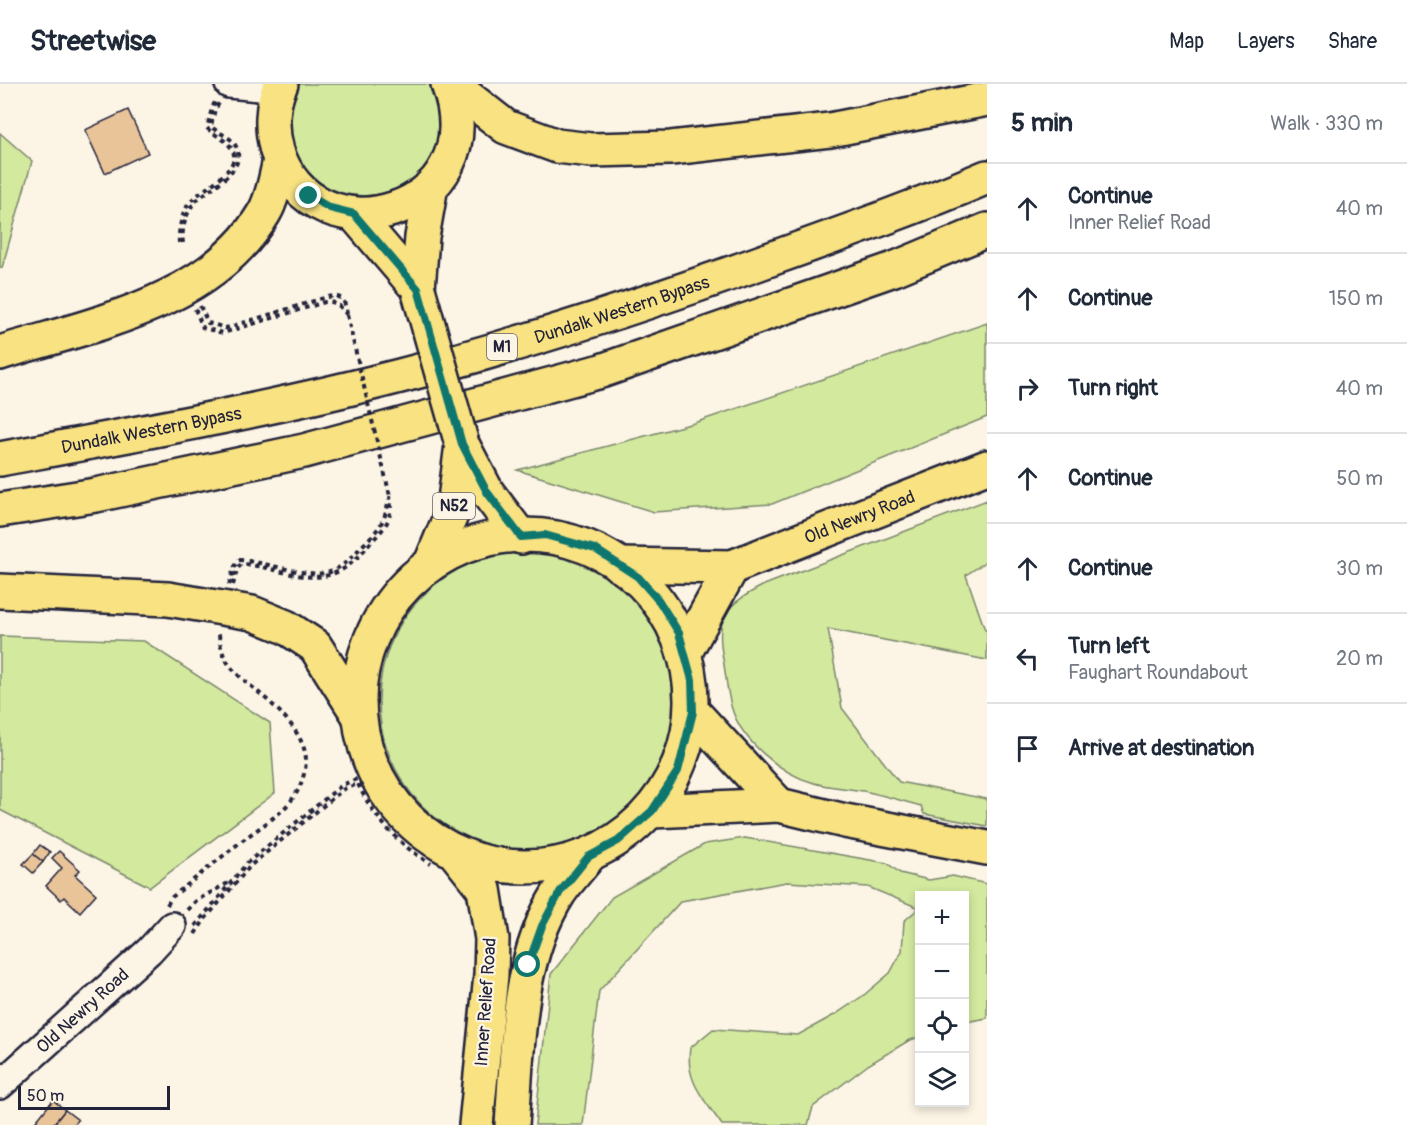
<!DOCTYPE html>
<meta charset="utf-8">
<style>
:root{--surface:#fff;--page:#f2f2f3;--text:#1f2937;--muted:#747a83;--line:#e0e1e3}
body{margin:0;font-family:Pangolin,sans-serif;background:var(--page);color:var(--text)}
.controls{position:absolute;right:18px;bottom:18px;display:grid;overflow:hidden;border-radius:0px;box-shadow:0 3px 9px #0003}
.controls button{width:54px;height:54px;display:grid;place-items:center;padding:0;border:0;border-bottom:2px solid var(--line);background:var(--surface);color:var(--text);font:30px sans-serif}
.scale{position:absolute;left:18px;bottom:15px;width:152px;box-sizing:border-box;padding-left:6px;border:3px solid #22223b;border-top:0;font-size:16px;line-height:21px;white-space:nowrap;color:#22223b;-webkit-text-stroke:4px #fcf5e5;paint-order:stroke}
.stop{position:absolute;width:18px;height:18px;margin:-14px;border:4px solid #0f766e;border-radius:50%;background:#fff}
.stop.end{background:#0f766e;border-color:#fff;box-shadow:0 2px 6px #0008}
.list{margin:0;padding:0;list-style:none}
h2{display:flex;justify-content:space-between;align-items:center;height:78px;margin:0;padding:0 24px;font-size:26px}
h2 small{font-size:20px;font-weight:400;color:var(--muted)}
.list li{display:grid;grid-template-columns:39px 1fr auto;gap:18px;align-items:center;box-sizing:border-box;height:90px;padding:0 24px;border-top:2px solid var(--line)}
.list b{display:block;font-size:22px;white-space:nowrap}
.list p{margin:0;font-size:20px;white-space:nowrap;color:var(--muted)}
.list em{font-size:20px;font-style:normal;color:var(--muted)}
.icon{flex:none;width:33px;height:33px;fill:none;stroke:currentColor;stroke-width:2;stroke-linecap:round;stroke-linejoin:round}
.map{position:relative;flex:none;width:987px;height:1041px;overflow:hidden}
header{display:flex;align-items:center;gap:36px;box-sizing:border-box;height:84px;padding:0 30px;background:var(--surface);border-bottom:2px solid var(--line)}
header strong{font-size:28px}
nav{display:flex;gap:33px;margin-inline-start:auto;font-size:21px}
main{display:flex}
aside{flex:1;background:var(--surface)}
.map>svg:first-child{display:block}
.green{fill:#d3e99e;stroke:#7a866c;stroke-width:1.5}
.building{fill:#e9c499;stroke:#22223b;stroke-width:1.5}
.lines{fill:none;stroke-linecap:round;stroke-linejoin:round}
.minor-casing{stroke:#22223b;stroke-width:32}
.major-casing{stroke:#22223b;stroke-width:38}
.highway-casing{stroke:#22223b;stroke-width:38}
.path{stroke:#22223b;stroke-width:4;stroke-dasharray:4.5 4.5;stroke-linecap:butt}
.minor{stroke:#fcf5e5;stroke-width:27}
.major{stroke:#f8e281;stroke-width:33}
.highway{stroke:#f8e281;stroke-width:33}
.major-bridge-casing{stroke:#22223b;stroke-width:38;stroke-linecap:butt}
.path-bridge{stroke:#22223b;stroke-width:4;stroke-dasharray:4.5 4.5;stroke-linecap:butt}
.major-bridge{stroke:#f8e281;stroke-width:33}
.route{stroke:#0f766e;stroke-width:8}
.labels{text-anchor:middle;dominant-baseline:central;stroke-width:4.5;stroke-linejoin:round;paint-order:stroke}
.shield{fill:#fcf5e5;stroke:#63616e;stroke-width:1.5}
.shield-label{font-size:16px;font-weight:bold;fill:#22223b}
.street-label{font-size:18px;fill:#22223b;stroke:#fcf5e5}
</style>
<header>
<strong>Streetwise</strong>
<nav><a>Map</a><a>Layers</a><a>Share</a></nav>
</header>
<main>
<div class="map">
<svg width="987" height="1041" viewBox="0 0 987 1041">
<rect width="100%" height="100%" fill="#fcf5e5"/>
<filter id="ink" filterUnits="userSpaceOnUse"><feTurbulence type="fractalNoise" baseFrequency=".0167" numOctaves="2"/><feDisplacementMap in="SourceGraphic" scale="12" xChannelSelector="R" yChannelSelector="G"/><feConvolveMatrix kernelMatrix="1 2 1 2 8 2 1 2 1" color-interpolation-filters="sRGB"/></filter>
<g filter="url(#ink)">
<g class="green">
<path d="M298,0h135c3,11 10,24 10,35 -2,92 -134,105 -152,18 -4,-19 -3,-36 7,-53z"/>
<polygon points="0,49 32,77 2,184 0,184"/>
<polygon points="987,239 987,333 772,420 654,428 517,386 694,339"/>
<path d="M987,416v61l-21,14 19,55h2v30l-159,-31 14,79 57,74 88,17v27l-63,-12 -3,-8c-18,-5 -36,-10 -53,-14 -18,-4 -37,-4 -54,-9 -33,-9 -72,-42 -82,-74 -5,-16 -6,-34 -9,-50 -8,-44 3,-54 41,-74z"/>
<circle cx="528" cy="617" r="149"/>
<polygon points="0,552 144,557 270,639 275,709 150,803 0,726"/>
<path d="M745,754l142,25 13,10 29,7 24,-4 34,8v134l-22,4 -1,-126h-44l-1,141 -11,4 -40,24 -55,42 -5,18h-86c-18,-26 -37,-44 -32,-77l23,-19 85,6 38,-21 28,-19 26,-22 12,-22 2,-30 15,-13 -51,-21 -81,-5 -106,19 -82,90 -16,134h-48l16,-151 61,-77 93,-53z"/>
</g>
<g class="building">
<polygon points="128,26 148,69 105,89 85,46"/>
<polygon points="40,761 50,768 43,778 33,770"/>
<polygon points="59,767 80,786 75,791 96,810 80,828 64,813 61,816 46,802 62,784 52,774"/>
<polygon points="33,770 43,778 33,789 23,780"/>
<polygon points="53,1016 65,1026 53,1041 33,1041"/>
<polygon points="65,1026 78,1036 74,1041 53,1041"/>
</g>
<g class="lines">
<g class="minor-casing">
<g id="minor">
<polyline points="229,0 279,5"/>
<path id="s1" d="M0,1001l149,-134 23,-25"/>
</g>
</g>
<g class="major-casing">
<g id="major">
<path d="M281,0c-10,21 -10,46 -4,67 37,114 219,62 171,-67"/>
<polyline points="354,130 418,205"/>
<polyline points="418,205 422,153 431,102"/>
<polyline points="462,360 487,408 521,453"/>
<circle cx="525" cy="617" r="166"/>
<polyline points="431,479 454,424 462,360"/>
<path id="s2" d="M619,481l113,2 255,-100"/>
<polyline points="684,570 732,483"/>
<polyline points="693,628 779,721"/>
<polyline points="652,727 779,721 845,737 987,764"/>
<polyline points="456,770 484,805 492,855 491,891 476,1041"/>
<path d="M512,1041c6,-78 4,-164 47,-232 9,-13 20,-25 29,-36"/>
</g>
</g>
<g class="highway-casing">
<g id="highway">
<polyline points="451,0 506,43 557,62 591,66 671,64 830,46 987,15"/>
<path d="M0,269c93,-29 211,-50 264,-140 9,-15 12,-36 16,-53"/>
<path id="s3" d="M0,375c134,-25 268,-49 400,-83 128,-33 255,-75 379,-120 70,-25 140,-50 208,-79"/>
<polyline points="0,426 96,411 304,367 601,287 894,185 987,146"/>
<polyline points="0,507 168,515 252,529 286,543 315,562 358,630"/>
</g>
</g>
<g class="path">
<path d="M179,159c-1,-13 3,-33 13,-43 11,-12 57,-34 37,-55 -6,-7 -15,-10 -22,-17l5,-20 3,-6"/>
<path d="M183,159c-2,-13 3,-30 11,-40 13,-15 58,-33 40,-60 -5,-7 -17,-10 -23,-17l4,-17 5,-7"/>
<polyline points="200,222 208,239 226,244 327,213 335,212 343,215 346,224 347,231"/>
<path d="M195,225l8,19 20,5 102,-31c12,-1 15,4 22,13"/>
<path d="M229,501l5,-17 5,-8c25,1 72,19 91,12 13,-5 23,-16 32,-26 17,-17 23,-24 27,-47"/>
<path d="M233,501l4,-15 4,-6c38,2 74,27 108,1 9,-7 16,-16 23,-24 15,-15 21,-24 18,-45"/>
<path d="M358,700c16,34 41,61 73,80"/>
<path d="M167,821l5,-8c24,-19 47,-38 71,-57 18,-14 43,-28 54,-48 6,-11 11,-28 8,-40 -6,-24 -29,-45 -47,-60 -21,-18 -37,-28 -39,-58"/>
<polyline points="187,826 197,816 228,799"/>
<polyline points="195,842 248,778 342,701 373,688"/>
<polyline points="195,850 205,835 251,781 344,705 377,693"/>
</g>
<use href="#minor" class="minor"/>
<use href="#major" class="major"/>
<use href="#highway" class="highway"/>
<g class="major-bridge-casing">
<polyline id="major-bridge" points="418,205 462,360"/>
</g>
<polyline class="path-bridge" points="347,231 390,412"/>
<use href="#major-bridge" class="major-bridge"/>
</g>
</g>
<g class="lines" filter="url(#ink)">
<polyline class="route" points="309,112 330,124 354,130 418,205 462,360 487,408 521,453 545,451 595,465 638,493 659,517 679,549 692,596 693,628 678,687 652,727 618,757 588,773 560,808 542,842 528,881"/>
</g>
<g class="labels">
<g class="shield">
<rect x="487" y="250" width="30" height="26" rx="4.5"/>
<rect x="433" y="409" width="42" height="26" rx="4.5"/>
</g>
<g class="shield-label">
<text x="502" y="263">M1</text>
<text x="454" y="422">N52</text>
</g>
<g class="street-label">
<text stroke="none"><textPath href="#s3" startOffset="640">Dundalk Western Bypass</textPath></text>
<text stroke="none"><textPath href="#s3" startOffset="154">Dundalk Western Bypass</textPath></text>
<text stroke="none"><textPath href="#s2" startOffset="250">Old Newry Road</textPath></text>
<text transform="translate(486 918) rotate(-86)">Inner Relief Road</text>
<text stroke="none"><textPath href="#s1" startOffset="111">Old Newry Road</textPath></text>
</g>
</g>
</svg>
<div class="controls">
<button>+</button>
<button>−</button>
<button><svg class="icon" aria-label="locate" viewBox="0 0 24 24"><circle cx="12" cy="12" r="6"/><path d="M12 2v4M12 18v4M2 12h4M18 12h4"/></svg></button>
<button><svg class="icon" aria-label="layers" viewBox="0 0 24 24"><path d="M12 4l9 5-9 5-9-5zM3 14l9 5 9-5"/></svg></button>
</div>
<div class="scale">50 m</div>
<div class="stop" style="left:528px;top:881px"></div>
<div class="stop end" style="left:309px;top:112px"></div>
</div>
<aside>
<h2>5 min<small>Walk · 330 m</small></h2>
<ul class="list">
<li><svg class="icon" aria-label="ahead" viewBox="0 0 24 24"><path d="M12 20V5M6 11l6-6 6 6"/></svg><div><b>Continue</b><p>Inner Relief Road</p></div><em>40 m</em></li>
<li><svg class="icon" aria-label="ahead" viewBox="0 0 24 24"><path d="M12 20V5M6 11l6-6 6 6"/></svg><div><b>Continue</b></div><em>150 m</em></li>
<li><svg class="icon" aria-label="right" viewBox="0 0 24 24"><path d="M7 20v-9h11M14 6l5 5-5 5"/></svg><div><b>Turn right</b></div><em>40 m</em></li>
<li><svg class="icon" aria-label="ahead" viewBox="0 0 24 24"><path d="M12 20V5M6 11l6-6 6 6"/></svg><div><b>Continue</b></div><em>50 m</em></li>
<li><svg class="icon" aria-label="ahead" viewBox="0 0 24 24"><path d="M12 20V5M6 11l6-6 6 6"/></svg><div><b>Continue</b></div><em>30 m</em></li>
<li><svg class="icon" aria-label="left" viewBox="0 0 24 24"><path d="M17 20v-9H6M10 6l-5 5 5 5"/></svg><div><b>Turn left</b><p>Faughart Roundabout</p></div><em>20 m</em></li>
<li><svg class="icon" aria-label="arrive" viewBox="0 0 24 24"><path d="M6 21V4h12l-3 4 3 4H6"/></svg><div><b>Arrive at destination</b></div></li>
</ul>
</aside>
</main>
